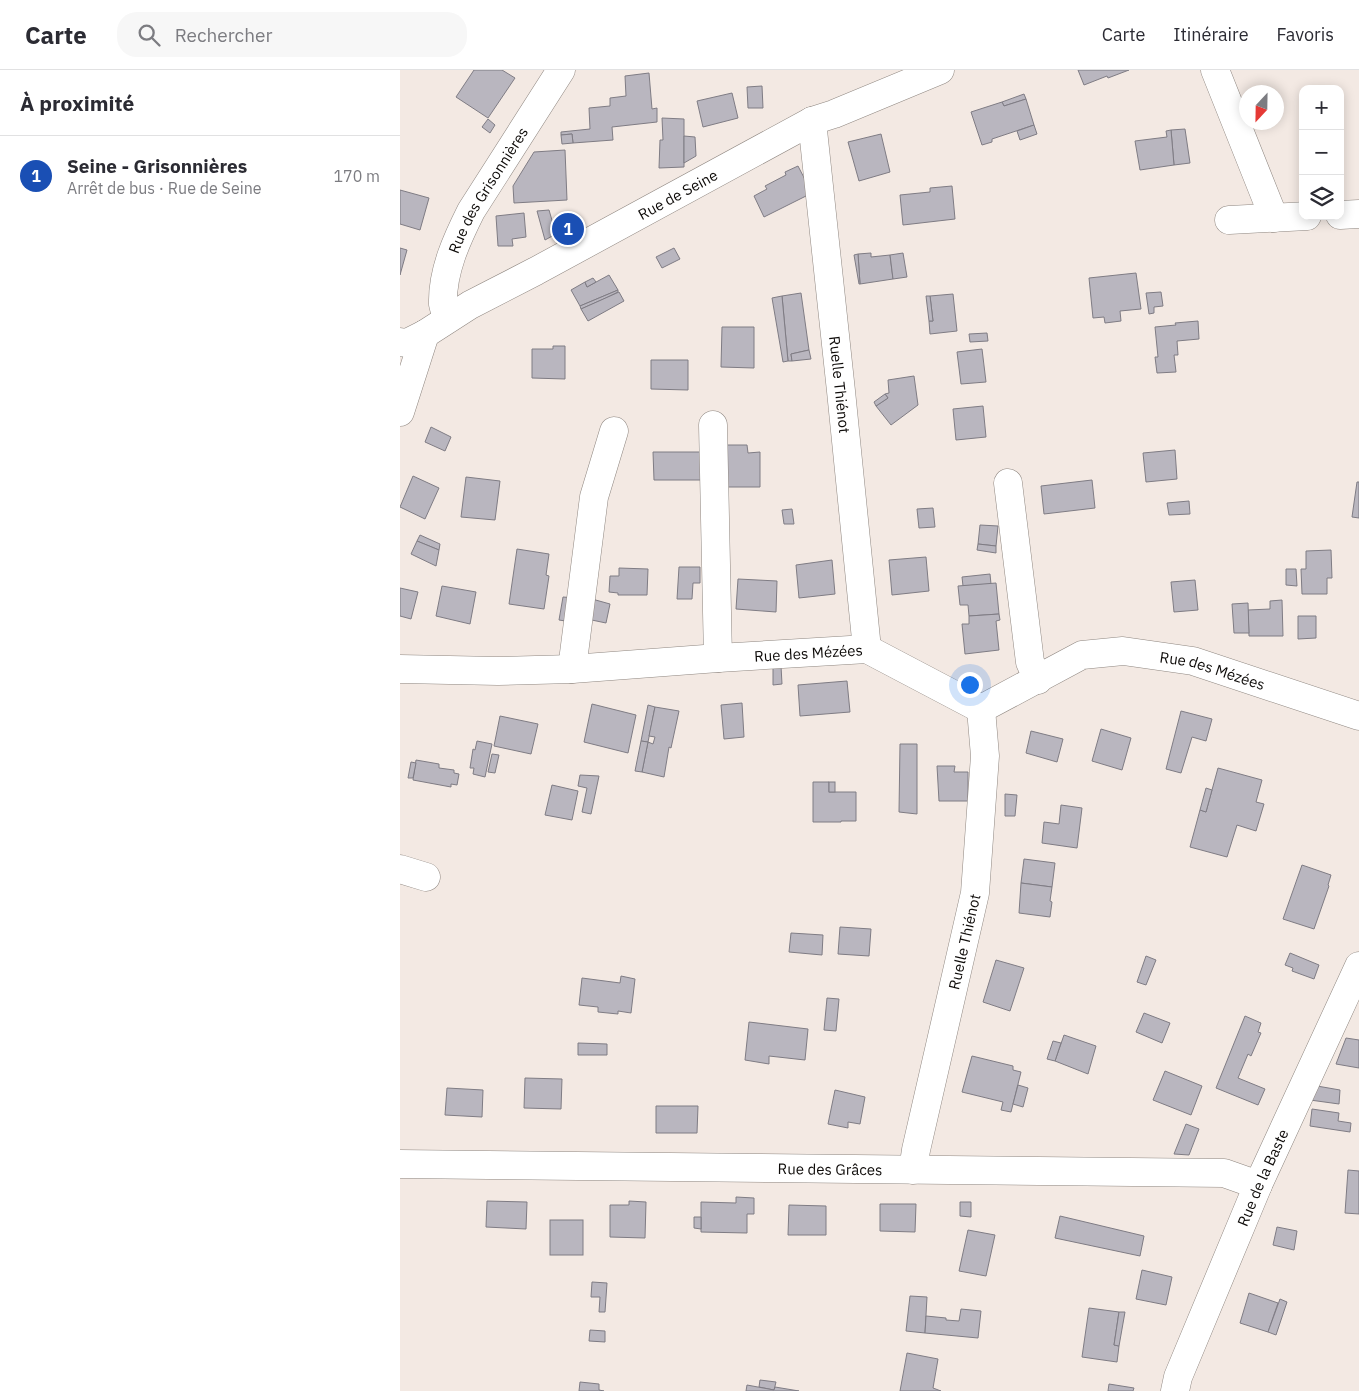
<!DOCTYPE html>
<html lang="fr">
<meta charset="utf-8">
<style>
:root{--surface:#fff;--page:#f7f7f7;--text:#2b2b33;--muted:#7c7c81;--line:#e1e1e2;--accent:#1a73e8}
body{margin:0;font-family:"IBM Plex Sans",sans-serif;background:var(--page);color:var(--text)}
.controls{position:absolute;right:15px;top:15px;display:grid;overflow:hidden;border-radius:10px;box-shadow:0 2px 12px #0003}
.controls button{width:45px;height:45px;display:grid;place-items:center;padding:0;border:0;border-bottom:1px solid var(--line);background:var(--surface);color:var(--text);font:25px sans-serif}
.compass{position:absolute;left:839px;top:15px;width:45px;height:45px;border-radius:50%;background:var(--surface);box-shadow:0 2px 12px #0003;rotate:202deg}
.you{position:absolute;left:569px;top:614px;width:18px;height:18px;margin:-12px;border:4px solid #fff;border-radius:50%;background:#1a73e8;box-shadow:0 0 0 8px #1a73e833}
.badge{display:grid;place-items:center;width:32px;height:32px;border-radius:50%;background:var(--accent);color:#fff;font-size:16px;font-weight:700}
.pin{position:absolute;translate:-50% -50%;border:2px solid #fff;box-shadow:0 1px 5px #0006}
.list{margin:0;padding:0;list-style:none}
h2{display:flex;justify-content:space-between;align-items:center;height:65px;margin:0;padding:0 20px;font-size:21px}
h2 small{font-size:16px;font-weight:400;color:var(--muted)}
.list li{display:grid;grid-template-columns:32px 1fr auto;gap:15px;align-items:center;box-sizing:border-box;height:80px;padding:0 20px;border-top:1px solid var(--line)}
.list b{display:block;font-size:19px;white-space:nowrap}
.list p{margin:0;font-size:16px;white-space:nowrap;color:var(--muted)}
.list em{font-size:16px;font-style:normal;color:var(--muted)}
.icon{flex:none;width:28px;height:28px;fill:none;stroke:currentColor;stroke-width:2;stroke-linecap:round;stroke-linejoin:round}
.map{position:relative;flex:none;width:959px;height:1321px;overflow:hidden}
header{display:flex;align-items:center;gap:30px;box-sizing:border-box;height:70px;padding:0 25px;background:var(--surface);border-bottom:1px solid var(--line)}
header strong{font-size:24px}
nav{display:flex;gap:28px;margin-inline-start:auto;font-size:18px}
.search{width:350px;height:45px;background:var(--page);display:flex;align-items:center;gap:12px;box-sizing:border-box;padding:0 18px;border-radius:20px;color:var(--muted);font-size:19px}
main{display:flex}
aside{flex:1;background:var(--surface)}
.map>svg:first-child{display:block}
.building{fill:#b9b6bf;stroke:#7f7c84}
.lines{fill:none;stroke-linecap:round;stroke-linejoin:round}
.minor-casing{stroke:#8f8781;stroke-width:29}
.minor{stroke:#fff;stroke-width:28}
.labels{text-anchor:middle;dominant-baseline:central;stroke-width:4.5;stroke-linejoin:round;paint-order:stroke}
.street-label{font-size:15px;fill:#0e0b09;stroke:#fff7f2}
</style>
<header>
<strong>Carte</strong>
<div class="search"><svg class="icon" aria-label="search" viewBox="0 0 24 24"><circle cx="10" cy="10" r="6"/><path d="M15 15l6 6"/></svg>Rechercher</div>
<nav><a>Carte</a><a>Itinéraire</a><a>Favoris</a></nav>
</header>
<main>
<aside>
<h2>À proximité<small></small></h2>
<ul class="list">
<li><span class="badge" style="background:#1a4fb4">1</span><div><b>Seine - Grisonnières</b><p>Arrêt de bus · Rue de Seine</p></div><em>170 m</em></li>
</ul>
</aside>
<div class="map">
<svg width="959" height="1321" viewBox="0 0 959 1321">
<rect width="100%" height="100%" fill="#f3e9e3"/>
<g class="building">
<polygon points="74,0 102,0 115,8 88,48 56,27"/>
<polygon points="678,0 729,0 708,8 707,6 684,15"/>
<polygon points="249,3 252,39 257,38 257,52 212,57 213,70 173,73 172,64 161,65 161,62 190,59 189,38 210,36 210,28 226,26 225,6"/>
<polygon points="362,16 363,38 348,38 347,17"/>
<polygon points="332,23 338,48 303,57 297,31"/>
<polygon points="624,24 626,29 604,36 602,32"/>
<polygon points="626,29 634,55 592,69 592,72 582,75 571,42 602,32 604,36"/>
<polygon points="262,48 284,49 284,97 259,98 260,70 263,70"/>
<polygon points="88,49 95,55 90,63 82,57"/>
<polygon points="634,55 637,64 620,70 617,61"/>
<polygon points="785,59 790,93 774,95 771,60"/>
<polygon points="771,60 774,95 740,100 735,71 767,67 766,61"/>
<polygon points="172,64 173,73 162,74 161,65"/>
<polygon points="481,64 490,102 459,111 448,72"/>
<polygon points="284,66 295,67 296,86 284,93"/>
<polygon points="165,80 167,130 114,133 113,116 134,82"/>
<polygon points="398,96 412,123 364,147 354,126 367,119 365,116 386,105 385,102"/>
<polygon points="552,116 555,149 503,155 500,125 530,122 530,118"/>
<polygon points="0,120 29,128 20,160 0,154"/>
<polygon points="149,140 156,164 145,170 137,141"/>
<polygon points="124,143 126,167 112,169 113,176 98,176 96,146"/>
<polygon points="0,178 7,180 0,205"/>
<polygon points="274,178 280,189 262,198 256,187"/>
<polygon points="471,183 471,187 490,185 493,209 460,214 458,184"/>
<polygon points="503,183 507,207 493,209 490,185"/>
<polygon points="458,184 460,214 459,214 454,185"/>
<polygon points="736,203 741,239 720,241 721,251 705,253 704,247 693,248 689,208"/>
<polygon points="209,205 218,220 180,236 171,220 185,212 187,217"/>
<polygon points="193,208 196,212 187,217 185,212"/>
<polygon points="218,220 218,222 206,228 181,239 180,236"/>
<polygon points="219,222 224,231 188,251 181,239"/>
<polygon points="761,222 763,236 754,237 754,243 749,244 746,223"/>
<polygon points="401,223 409,280 391,284 392,291 388,291 382,226"/>
<polygon points="553,224 557,261 530,264 529,251 533,251 530,226"/>
<polygon points="382,226 388,291 383,292 372,228"/>
<polygon points="526,226 530,226 533,251 529,251"/>
<polygon points="798,251 799,269 777,271 778,285 774,285 776,302 757,303 755,287 758,287 755,257 776,255 775,253"/>
<polygon points="322,257 354,257 354,298 321,297"/>
<polygon points="587,263 588,271 570,272 569,264"/>
<polygon points="153,276 165,276 165,309 132,308 132,279 153,279"/>
<polygon points="582,279 586,312 561,314 557,282"/>
<polygon points="409,280 411,289 392,291 391,284"/>
<polygon points="251,290 288,290 288,320 251,319"/>
<polygon points="514,306 518,335 491,355 476,336 488,328 485,324 489,323 488,310"/>
<polygon points="485,324 488,328 476,336 474,332"/>
<polygon points="583,336 586,367 556,370 553,339"/>
<polygon points="31,357 51,367 45,381 25,372"/>
<polygon points="326,375 347,375 348,383 360,382 360,417 326,417"/>
<polygon points="775,380 777,409 746,412 743,383"/>
<polygon points="253,382 301,382 302,410 254,410"/>
<polygon points="13,406 39,418 25,449 0,437"/>
<polygon points="66,407 100,411 95,450 61,447"/>
<polygon points="692,410 695,438 644,444 641,416"/>
<polygon points="957,412 959,412 959,448 952,447"/>
<polygon points="789,431 790,444 769,445 767,433"/>
<polygon points="533,438 535,457 519,458 517,439"/>
<polygon points="392,439 394,454 384,454 382,440"/>
<polygon points="580,455 598,456 596,476 578,474"/>
<polygon points="20,465 40,474 39,480 17,471"/>
<polygon points="17,471 39,480 36,496 11,484"/>
<polygon points="578,474 596,476 596,483 577,480"/>
<polygon points="117,479 149,484 146,505 149,506 144,539 109,534"/>
<polygon points="931,480 932,508 927,508 927,524 902,524 901,499 906,499 906,481"/>
<polygon points="526,487 529,521 492,525 489,490"/>
<polygon points="432,490 435,524 399,528 396,495"/>
<polygon points="279,497 300,497 300,513 293,513 292,529 277,529"/>
<polygon points="219,498 248,499 247,525 218,525 218,523 209,522 210,506 219,506"/>
<polygon points="886,499 896,499 897,516 886,515"/>
<polygon points="590,504 591,514 563,516 562,507"/>
<polygon points="338,509 377,511 376,542 336,539"/>
<polygon points="795,510 798,540 774,542 771,512"/>
<polygon points="596,513 599,544 569,546 568,535 560,535 558,516"/>
<polygon points="42,516 76,522 70,554 36,546"/>
<polygon points="0,518 18,522 11,549 0,546"/>
<polygon points="163,527 175,528 172,552 159,550"/>
<polygon points="192,529 210,534 206,553 187,549"/>
<polygon points="882,530 883,566 849,566 848,540 870,539 870,531"/>
<polygon points="848,533 849,563 834,563 832,534"/>
<polygon points="599,544 600,550 596,551 599,580 565,584 562,554 569,554 569,546"/>
<polygon points="898,546 916,546 916,568 898,569"/>
<polygon points="373,596 381,596 382,614 373,615"/>
<polygon points="447,611 450,642 400,646 398,615"/>
<polygon points="342,633 344,667 324,669 321,635"/>
<polygon points="192,634 236,645 228,683 184,672"/>
<polygon points="248,635 255,637 248,672 241,671"/>
<polygon points="255,637 279,641 271,678 269,677 264,707 242,702 248,672 253,674 255,667 249,666"/>
<polygon points="781,641 812,649 806,671 792,667 781,703 766,699"/>
<polygon points="100,646 138,654 131,684 94,676"/>
<polygon points="701,659 731,668 722,700 692,691"/>
<polygon points="631,661 663,669 657,692 626,683"/>
<polygon points="77,671 92,674 85,707 73,704 74,698 70,698 73,679 75,680"/>
<polygon points="241,671 248,672 242,702 235,701"/>
<polygon points="500,674 517,674 517,744 499,742"/>
<polygon points="92,684 99,685 95,703 88,702"/>
<polygon points="16,690 39,694 39,698 54,700 54,703 59,704 57,715 51,714 51,717 13,710"/>
<polygon points="11,692 16,693 13,708 8,708"/>
<polygon points="537,696 555,696 554,702 568,702 568,731 539,731"/>
<polygon points="818,698 862,710 856,732 864,734 856,761 837,755 827,787 790,777 800,740 806,742"/>
<polygon points="180,705 199,706 191,744 182,742 187,718 178,716"/>
<polygon points="413,712 429,712 429,722 456,722 456,751 441,751 441,752 413,752"/>
<rect x="429" y="712" width="6" height="10"/>
<polygon points="152,715 178,721 172,750 145,745"/>
<polygon points="806,718 812,720 806,742 800,740"/>
<polygon points="605,724 617,725 615,746 605,746"/>
<polygon points="661,735 682,738 677,778 642,773 644,752 659,754"/>
<polygon points="624,789 655,793 652,817 621,813"/>
<polygon points="902,795 931,805 928,815 929,816 914,859 883,849"/>
<polygon points="621,813 652,817 650,831 652,832 650,847 619,843"/>
<polygon points="440,857 471,859 469,886 438,884"/>
<polygon points="391,863 423,865 422,885 389,882"/>
<polygon points="890,883 919,895 914,909 892,901 893,898 885,895"/>
<polygon points="746,886 756,890 746,915 737,912"/>
<polygon points="596,890 624,898 610,941 583,932"/>
<polygon points="221,906 235,909 231,943 218,941 218,944 198,942 198,937 179,935 182,908 220,913"/>
<polygon points="427,928 439,929 436,961 424,960"/>
<polygon points="744,943 770,953 762,973 736,962"/>
<polygon points="845,946 861,953 858,962 861,963 851,986 848,984 838,1008 865,1019 858,1035 816,1018"/>
<polygon points="349,952 408,959 405,990 369,986 369,994 345,990"/>
<polygon points="664,965 696,976 688,1004 655,991"/>
<polygon points="946,968 959,970 959,998 936,994"/>
<polygon points="653,971 661,973 655,991 647,989"/>
<polygon points="178,973 207,974 207,985 178,985"/>
<polygon points="572,986 613,996 613,1000 621,1002 611,1042 601,1040 603,1032 562,1022"/>
<polygon points="765,1001 802,1016 791,1045 753,1030"/>
<polygon points="125,1008 162,1009 161,1039 124,1038"/>
<polygon points="618,1015 628,1018 623,1037 613,1034"/>
<polygon points="917,1016 940,1020 939,1034 910,1030"/>
<polygon points="47,1018 83,1020 82,1047 45,1045"/>
<polygon points="435,1020 465,1027 460,1054 448,1052 448,1058 428,1054"/>
<polygon points="256,1036 298,1036 297,1063 256,1063"/>
<polygon points="912,1039 939,1043 938,1051 951,1053 950,1062 910,1056"/>
<polygon points="786,1054 799,1059 789,1085 774,1084"/>
<polygon points="948,1100 959,1101 959,1144 945,1143"/>
<polygon points="336,1127 354,1128 354,1144 347,1144 347,1163 301,1162 301,1132 336,1133"/>
<polygon points="87,1131 127,1132 126,1159 86,1157"/>
<polygon points="229,1131 246,1132 245,1168 210,1167 210,1135 229,1135"/>
<polygon points="560,1132 571,1132 571,1147 560,1146"/>
<polygon points="480,1134 516,1134 515,1162 480,1161"/>
<polygon points="389,1135 426,1136 426,1165 388,1165"/>
<polygon points="660,1146 744,1166 740,1186 655,1168"/>
<polygon points="294,1147 301,1147 301,1159 294,1158"/>
<rect x="150" y="1150" width="33" height="35"/>
<polygon points="877,1157 897,1161 894,1180 873,1175"/>
<polygon points="568,1160 595,1165 586,1206 559,1201"/>
<polygon points="742,1200 772,1207 766,1235 736,1229"/>
<polygon points="192,1212 207,1213 205,1242 199,1242 200,1227 191,1227"/>
<polygon points="849,1223 878,1233 868,1262 840,1253"/>
<polygon points="510,1226 527,1227 525,1263 506,1261"/>
<polygon points="880,1229 887,1232 876,1265 868,1262"/>
<polygon points="689,1238 719,1242 714,1275 719,1276 717,1292 682,1287"/>
<polygon points="561,1239 581,1241 578,1268 525,1263 526,1246 546,1248 546,1250 559,1251"/>
<polygon points="719,1242 725,1242 719,1276 714,1275"/>
<polygon points="190,1260 205,1261 205,1272 189,1271"/>
<polygon points="507,1283 538,1289 533,1318 541,1321 500,1321"/>
<polygon points="360,1310 376,1312 374,1320 359,1317"/>
<polygon points="180,1312 199,1314 199,1320 204,1321 179,1321"/>
<polygon points="709,1314 734,1318 733,1321 708,1321"/>
<polygon points="347,1315 374,1320 375,1317 399,1321 346,1321"/>
</g>
<g class="lines">
<g class="minor-casing">
<g id="minor">
<polyline points="815,0 874,148"/>
<path id="s1" d="M412,51l29,270 26,258"/>
<polyline points="940,145 959,144"/>
<polyline points="829,150 907,146"/>
<path id="s2" d="M47,249c-1,-5 -3,-10 -4,-15 -1,-33 14,-65 28,-93l90,-141"/>
<path id="s3" d="M0,272l7,1 18,-9 45,-29 66,-34 276,-150 22,-7 106,-44"/>
<polyline points="0,342 25,264"/>
<polyline points="313,355 318,588"/>
<polyline points="608,413 630,592 638,610"/>
<path id="s4" d="M0,599l98,2 74,-2 146,-11 149,-9 114,60 101,-54 41,-4 70,10 166,55"/>
<polyline points="172,599 194,427 214,361"/>
<polyline points="0,799 26,807"/>
<path id="s5" d="M0,1094l824,9 34,12"/>
<path id="s6" d="M513,1100l3,-20 59,-257 10,-137 -4,-47"/>
<path id="s7" d="M775,1321l3,-14 80,-192 101,-219"/>
</g>
</g>
<use href="#minor" class="minor"/>
</g>
<g class="labels">
<g class="street-label">
<text stroke="none"><textPath href="#s2" startOffset="140">Rue des Grisonnières</textPath></text>
<text stroke="none"><textPath href="#s3" startOffset="316">Rue de Seine</textPath></text>
<text stroke="none"><textPath href="#s1" startOffset="265">Ruelle Thiénot</textPath></text>
<text stroke="none"><textPath href="#s4" startOffset="409">Rue des Mézées</textPath></text>
<text stroke="none"><textPath href="#s4" startOffset="844">Rue des Mézées</textPath></text>
<text stroke="none"><textPath href="#s6" startOffset="234">Ruelle Thiénot</textPath></text>
<text stroke="none"><textPath href="#s5" startOffset="430">Rue des Grâces</textPath></text>
<text stroke="none"><textPath href="#s7" startOffset="231">Rue de la Baste</textPath></text>
</g>
</g>
</svg>
<div class="controls">
<button>+</button>
<button>−</button>
<button><svg class="icon" aria-label="layers" viewBox="0 0 24 24"><path d="M12 4l9 5-9 5-9-5zM3 14l9 5 9-5"/></svg></button>
</div>
<svg class="compass" viewBox="-18 -18 36 36"><path d="M0-13l5 13h-10z" fill="#e53935"/><path d="M0 13l5-13h-10z" fill="#7c7c81"/></svg>
<div class="you"></div>
<div class="pin badge" style="left:168px;top:159px;background:#1a4fb4">1</div>
</div>
</main>
